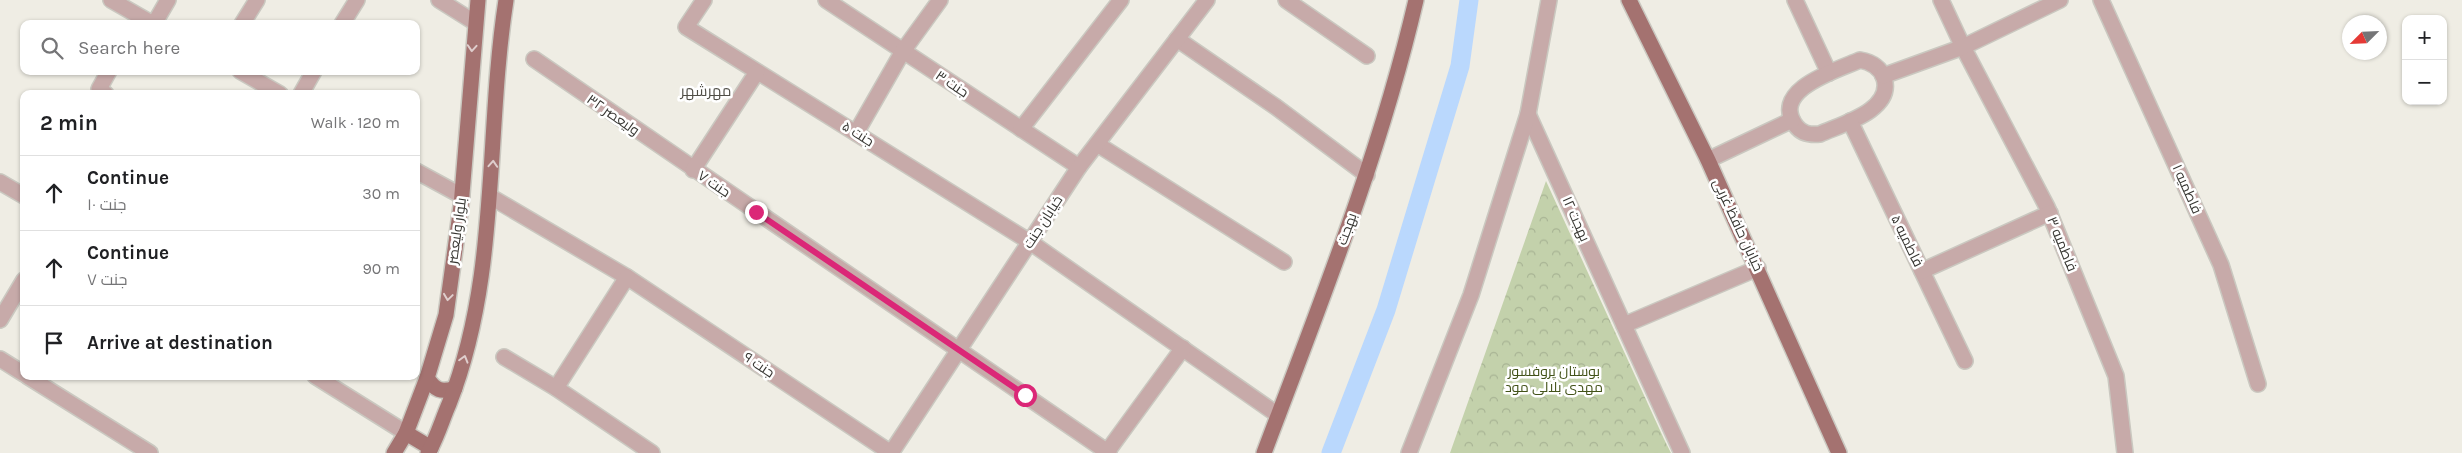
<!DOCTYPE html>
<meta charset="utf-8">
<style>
:root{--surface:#fff;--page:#f6f6f6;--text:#202124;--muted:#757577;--line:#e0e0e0}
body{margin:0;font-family:Karla,Cairo,sans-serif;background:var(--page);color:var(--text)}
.controls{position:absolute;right:15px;top:15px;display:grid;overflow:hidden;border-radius:10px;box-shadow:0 1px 4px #0004}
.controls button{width:45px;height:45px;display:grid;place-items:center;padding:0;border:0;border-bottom:1px solid var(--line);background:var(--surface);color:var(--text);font:25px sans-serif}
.compass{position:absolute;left:2342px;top:15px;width:45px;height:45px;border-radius:50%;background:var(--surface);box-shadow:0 1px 4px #0004;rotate:246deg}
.stop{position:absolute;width:15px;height:15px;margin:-11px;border:4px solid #db2777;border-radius:50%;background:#fff}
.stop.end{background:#db2777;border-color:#fff;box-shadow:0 1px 5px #0008}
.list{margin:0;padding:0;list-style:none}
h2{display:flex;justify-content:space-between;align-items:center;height:65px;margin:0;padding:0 20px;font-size:21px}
h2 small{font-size:16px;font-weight:400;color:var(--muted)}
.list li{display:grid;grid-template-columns:32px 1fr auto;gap:15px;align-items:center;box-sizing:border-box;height:75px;padding:0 20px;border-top:1px solid var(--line)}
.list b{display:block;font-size:19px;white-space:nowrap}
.list p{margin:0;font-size:16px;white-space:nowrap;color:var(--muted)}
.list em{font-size:16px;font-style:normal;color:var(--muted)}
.icon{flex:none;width:28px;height:28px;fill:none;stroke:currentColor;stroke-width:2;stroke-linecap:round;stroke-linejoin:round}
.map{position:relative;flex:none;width:2462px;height:453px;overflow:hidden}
.search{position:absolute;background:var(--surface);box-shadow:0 1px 4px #0004;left:20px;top:20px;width:400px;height:55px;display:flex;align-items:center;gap:12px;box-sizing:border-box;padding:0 18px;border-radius:10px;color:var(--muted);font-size:19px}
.panel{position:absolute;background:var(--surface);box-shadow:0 1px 4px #0004;left:20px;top:90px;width:400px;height:290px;border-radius:10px}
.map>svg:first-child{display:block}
.park{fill:url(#park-crowns)}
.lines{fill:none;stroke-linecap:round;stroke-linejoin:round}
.canal{stroke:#bad8fd;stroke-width:19}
.minor-casing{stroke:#cac8c0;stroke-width:18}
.major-casing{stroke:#cac8c0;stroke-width:18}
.minor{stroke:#c7aaa9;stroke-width:15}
.major{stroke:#a47270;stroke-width:15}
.oneway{stroke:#dfcecd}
.route{stroke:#db2777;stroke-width:6}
.labels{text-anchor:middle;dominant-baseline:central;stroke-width:5;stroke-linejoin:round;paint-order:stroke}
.street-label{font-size:14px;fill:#363531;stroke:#fff}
.park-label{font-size:14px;fill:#425218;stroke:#fff}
.neighbourhood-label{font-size:15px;fill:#504e46;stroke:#fff}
</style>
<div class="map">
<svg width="2462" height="453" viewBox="0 0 2462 453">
<defs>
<pattern id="park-crowns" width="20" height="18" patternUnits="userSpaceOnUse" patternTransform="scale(1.25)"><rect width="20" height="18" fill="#c3d1ab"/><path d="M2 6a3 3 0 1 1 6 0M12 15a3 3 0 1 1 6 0" fill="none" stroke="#a8b494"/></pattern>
</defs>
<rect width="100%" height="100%" fill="#efede4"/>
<polygon class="park" points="1546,181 1664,439 1671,453 1450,453"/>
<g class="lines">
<polyline class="canal" points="1331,453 1386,310 1460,66 1469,0"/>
<g class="minor-casing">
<g id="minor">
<polyline points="111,0 153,24"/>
<polyline points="439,0 474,22"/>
<polyline points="704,0 686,27 1030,242 1278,415"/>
<polyline points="826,0 1079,167"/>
<polyline points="1286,0 1367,56"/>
<polyline points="1795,0 1829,73"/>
<polyline points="1941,0 1963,47 2047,207 2116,376 2125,453"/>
<polyline points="2101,0 2221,265 2258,384"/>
<polyline points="154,24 168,0"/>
<polyline points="242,24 257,0"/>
<polyline points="342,24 357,0"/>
<polyline points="1177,39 1276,107 1367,175"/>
<polyline points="534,59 1109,453"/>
<path d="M1860,60c11,2 20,7 24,18 10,32 -42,46 -64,56 -10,1 -18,0 -24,-8 -27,-36 41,-56 64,-66z"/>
<polyline points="240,71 280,94"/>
<polyline points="1883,76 1963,47 2060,0"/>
<polyline points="106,94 99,89 109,71"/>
<polyline points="301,94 314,71"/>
<polyline points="1528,114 1682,453"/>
<polyline points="1850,121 1965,361"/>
<polyline points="1021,129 1121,0"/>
<polyline points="856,133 903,51 940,0"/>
<polyline points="1097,144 1284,262"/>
<polyline points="1708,160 1792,120"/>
<polyline points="693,170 757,72"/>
<polyline points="416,171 462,196"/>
<polyline points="0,182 24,196"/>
<polyline points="491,197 627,277 891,453"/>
<polyline points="1922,271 2050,213"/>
<polyline points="0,320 24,280"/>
<polyline points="1624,325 1758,268"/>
<polyline points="504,357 556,388 652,453"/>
<polyline points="0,359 24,374"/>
<polyline points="27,376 150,453"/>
<polyline points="315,376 406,433"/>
<polyline points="556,388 627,277"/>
<polyline points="1107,452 1183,348"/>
<polyline points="891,453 1079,167 1207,0"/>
<polyline points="1409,453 1471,295 1528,114 1549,0"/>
</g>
</g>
<g class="major-casing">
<g id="major">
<polyline points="1629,0 1708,160 1839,453"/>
<path d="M427,378c8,12 14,15 28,10"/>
<polyline points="406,433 431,448"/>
<polyline points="394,453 406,433 427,378 446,315 461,206 478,0"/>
<path d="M428,453c9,-15 14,-33 21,-49 51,-129 36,-269 57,-404"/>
<path d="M1264,453c56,-149 116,-298 152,-453"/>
</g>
</g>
<use href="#minor" class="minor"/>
<use href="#major" class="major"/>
</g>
<defs><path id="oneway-chevron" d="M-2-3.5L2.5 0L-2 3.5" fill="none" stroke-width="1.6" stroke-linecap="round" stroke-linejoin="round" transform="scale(1.25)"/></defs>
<g class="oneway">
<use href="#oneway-chevron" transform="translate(472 48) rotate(94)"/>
<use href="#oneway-chevron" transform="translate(493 164) rotate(-86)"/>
<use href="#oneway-chevron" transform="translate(448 297) rotate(98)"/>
<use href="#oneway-chevron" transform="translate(464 359) rotate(-74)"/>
</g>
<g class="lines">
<polyline class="route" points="756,212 1025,395"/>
</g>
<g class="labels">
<g class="street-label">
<text transform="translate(952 84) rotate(34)">جنت ۳</text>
<text transform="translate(613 115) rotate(35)">ولیعصر ۳۲</text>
<text transform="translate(858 134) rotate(32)">جنت ۵</text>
<text transform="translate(714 184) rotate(34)">جنت ۷</text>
<text transform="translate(2187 189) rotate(66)">فاطمیه ۱</text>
<text transform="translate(1576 219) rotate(66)">بهجت ۱۲</text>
<text transform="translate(1043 222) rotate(-57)">خیابان جنت</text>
<text transform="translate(1738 225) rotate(65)">خیابان حافظ غربی</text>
<text transform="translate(1347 229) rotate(-70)">بهجت</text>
<text transform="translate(457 231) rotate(-82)">بلوار ولیعصر</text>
<text transform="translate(1907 241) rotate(64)">فاطمیه ۵</text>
<text transform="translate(2062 244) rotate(68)">فاطمیه ۳</text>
<text transform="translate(759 365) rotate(34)">جنت ۹</text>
</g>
<g class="park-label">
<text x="1554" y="371">بوستان پروفسور<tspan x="1554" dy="16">مهدی بلالی مود</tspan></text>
</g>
<g class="neighbourhood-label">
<text x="706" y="91">مهرشهر</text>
</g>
</g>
</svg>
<div class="controls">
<button>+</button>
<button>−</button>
</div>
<svg class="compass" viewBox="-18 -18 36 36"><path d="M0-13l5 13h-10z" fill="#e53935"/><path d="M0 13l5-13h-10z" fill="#757577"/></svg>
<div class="stop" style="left:1025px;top:395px"></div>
<div class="stop end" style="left:756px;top:212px"></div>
<div class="search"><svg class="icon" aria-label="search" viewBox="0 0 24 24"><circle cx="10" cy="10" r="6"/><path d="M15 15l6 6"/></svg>Search here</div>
<section class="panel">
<h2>2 min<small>Walk · 120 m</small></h2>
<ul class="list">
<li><svg class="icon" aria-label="ahead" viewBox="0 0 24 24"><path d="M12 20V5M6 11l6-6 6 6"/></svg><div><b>Continue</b><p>جنت ۱۰</p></div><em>30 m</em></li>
<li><svg class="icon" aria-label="ahead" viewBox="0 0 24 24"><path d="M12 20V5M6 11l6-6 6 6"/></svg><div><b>Continue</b><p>جنت ۷</p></div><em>90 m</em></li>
<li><svg class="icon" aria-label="arrive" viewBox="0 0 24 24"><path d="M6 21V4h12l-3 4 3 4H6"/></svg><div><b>Arrive at destination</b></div></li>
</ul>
</section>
</div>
